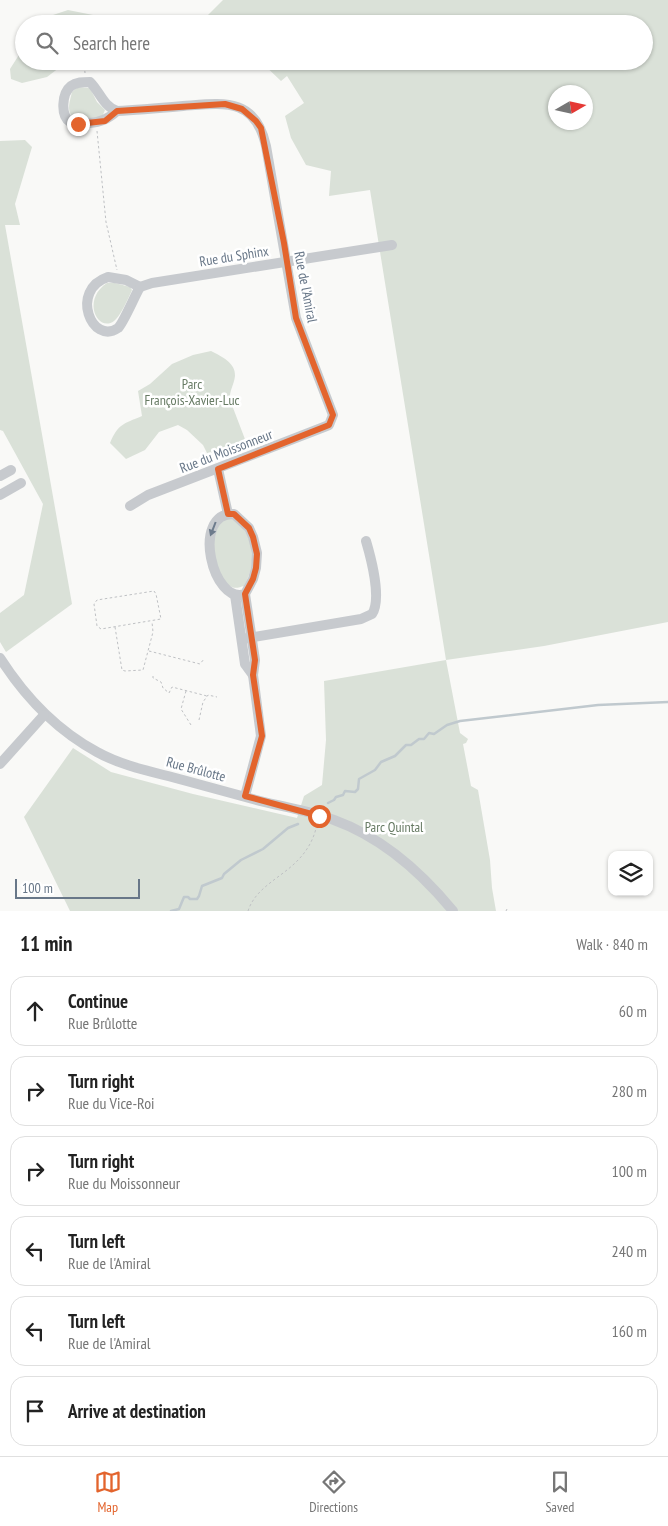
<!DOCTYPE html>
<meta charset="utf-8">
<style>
:root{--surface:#fff;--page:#f2f2f2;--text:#222;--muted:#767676;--line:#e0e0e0;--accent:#e3642d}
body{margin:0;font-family:"PT Sans Narrow",sans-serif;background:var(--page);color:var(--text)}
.controls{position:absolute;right:15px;bottom:15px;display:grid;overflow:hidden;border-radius:10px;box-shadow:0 1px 4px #0004}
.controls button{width:45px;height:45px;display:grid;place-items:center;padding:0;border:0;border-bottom:1px solid var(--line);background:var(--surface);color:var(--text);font:25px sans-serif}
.compass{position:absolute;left:548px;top:85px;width:45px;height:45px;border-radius:50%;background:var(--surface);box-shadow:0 1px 4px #0004;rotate:81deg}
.scale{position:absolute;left:15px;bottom:12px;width:125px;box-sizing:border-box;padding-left:5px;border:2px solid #687788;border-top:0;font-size:14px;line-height:18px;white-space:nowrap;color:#687788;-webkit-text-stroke:4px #fff;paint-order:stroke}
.stop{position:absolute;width:15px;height:15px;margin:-11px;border:4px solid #e3642d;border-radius:50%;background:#fff}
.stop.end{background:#e3642d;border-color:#fff;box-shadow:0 1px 5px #0008}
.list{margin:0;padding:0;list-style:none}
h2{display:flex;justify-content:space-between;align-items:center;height:65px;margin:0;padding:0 20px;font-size:21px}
h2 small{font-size:16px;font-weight:400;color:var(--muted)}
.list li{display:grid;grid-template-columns:32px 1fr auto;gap:15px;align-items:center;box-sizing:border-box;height:70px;margin:0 10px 10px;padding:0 10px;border:1px solid var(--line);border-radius:15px}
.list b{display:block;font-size:19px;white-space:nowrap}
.list p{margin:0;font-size:16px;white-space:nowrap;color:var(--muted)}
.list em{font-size:16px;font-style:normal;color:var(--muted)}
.icon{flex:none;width:28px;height:28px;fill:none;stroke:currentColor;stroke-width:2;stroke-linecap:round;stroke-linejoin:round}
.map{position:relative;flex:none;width:668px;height:911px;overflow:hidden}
.search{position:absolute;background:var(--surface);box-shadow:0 1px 4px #0004;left:15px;right:15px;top:15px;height:55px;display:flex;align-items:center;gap:12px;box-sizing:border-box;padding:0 18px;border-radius:28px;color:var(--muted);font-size:19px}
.sheet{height:545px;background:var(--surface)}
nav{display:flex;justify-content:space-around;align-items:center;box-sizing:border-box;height:70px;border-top:1px solid var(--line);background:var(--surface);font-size:14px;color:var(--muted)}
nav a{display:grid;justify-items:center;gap:2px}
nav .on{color:var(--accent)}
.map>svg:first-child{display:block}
.green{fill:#dae1d8;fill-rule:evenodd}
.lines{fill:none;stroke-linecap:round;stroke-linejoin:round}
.stream{stroke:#c0c9ce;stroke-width:2.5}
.path{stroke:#bfc1c4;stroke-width:1;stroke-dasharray:2.5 2.5;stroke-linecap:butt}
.minor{stroke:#c7cace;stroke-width:10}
.oneway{fill:#6d7b8c}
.route{stroke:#e3642d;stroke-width:6}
.labels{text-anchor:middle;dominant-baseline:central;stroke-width:5;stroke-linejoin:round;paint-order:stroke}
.street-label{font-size:14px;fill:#687788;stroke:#fff}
.park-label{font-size:14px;fill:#667a63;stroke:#fff}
</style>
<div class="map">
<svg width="668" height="911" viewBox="0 0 668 911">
<rect width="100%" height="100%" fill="#f9f9f7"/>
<g class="green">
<path d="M223,0h445v622l-124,24 -98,14 14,73 8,6 -2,4 -3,1 8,42 7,4 12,70 2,28 4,23h-426l-46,-94 49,-69 38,24 82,22 104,24 7,-22 18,-11 4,-45 -2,-59 122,-21 -76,-470 -41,6 2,-25 -25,-6 -15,-27 -6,-22 19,-13 -17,-27 -6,5 -21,-20h384v-37h-445zM556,92h30v30h-30z"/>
<polygon points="68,10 103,17 103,24 40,24 47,17"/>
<polygon points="24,47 24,61 68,61 47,77 22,83 11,79 10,69"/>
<path d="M78,87l12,1 7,14 8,8 -3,7 -24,2 -5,-1c-7,-8 -3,-17 -1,-26z"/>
<polygon points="25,140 32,147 15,204 20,225 5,225 72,604 6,652 0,642 0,613 24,595 43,504 3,431 0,430 0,141"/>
<path d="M107,283h8l15,4 2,3c-3,7 -12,27 -18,31 -16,12 -33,-21 -7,-38z"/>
<path d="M211,351c10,5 25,12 24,25 -1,9 -6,15 -5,24l18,47 -37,14 -8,-16 -16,-15 -9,-5 -19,7 -14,18 -19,9 -16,-16c8,-19 13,-19 32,-27l-4,-25 12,-7 22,-20 21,-9z"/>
<path d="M224,519h10c21,17 23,44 10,67 -4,1 -8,3 -12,1 -17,-6 -22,-44 -15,-58 1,-4 5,-7 7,-10z"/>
</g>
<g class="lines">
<g class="stream">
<polyline points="328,803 334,800 336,797 343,795 345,791 355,792 358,789 359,779 375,770 381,762 395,756 406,745 411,745 419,739 424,739 429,733 434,734 447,725 460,721 598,705 668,702"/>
<polyline points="171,911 179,909 184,897 188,897 190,899 197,899 199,896 202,886 222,878 224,874 241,860 263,849 288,828 298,824"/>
</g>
<g class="path">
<polyline points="80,15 81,24"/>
<polyline points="84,61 85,73"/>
<polyline points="97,131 106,222 117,270"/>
<polygon points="154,591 156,594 161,619 101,629 97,626 94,604 97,600"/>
<polyline points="115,627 122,670 125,671 143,670 153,632 152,622"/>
<polyline points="149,651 200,664 204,659"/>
<polyline points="153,676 153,678 161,682 163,688 169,693 172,687 207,696"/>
<polyline points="186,691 181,709 191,725"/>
<polyline points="199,720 203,702 208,695 217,697"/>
<path d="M248,911c7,-22 30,-32 46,-47 12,-11 20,-24 23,-40"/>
<polyline points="506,911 507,909"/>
</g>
<g class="minor">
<path d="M117,111c-9,8 -16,11 -28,12 -6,1 -14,3 -19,-1 -10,-7 -8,-29 1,-36 5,-4 12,-4 19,-4 10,10 13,24 27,29 22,-1 44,-3 66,-5 41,-3 72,-9 83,40l30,172 37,97 -4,10 -5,2 -176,68 -18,11"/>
<path d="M108,277l18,3 14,7c-5,8 -17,37 -22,41 -26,18 -49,-38 -10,-51z"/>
<polyline points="140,287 152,283 392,245"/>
<polyline points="218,469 228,514"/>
<polyline points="0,476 11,470"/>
<polyline points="0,495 21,483"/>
<polyline points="235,595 245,664 253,675"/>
<path d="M242,639l119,-20 11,-5c10,-15 -1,-56 -6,-73"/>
<path d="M0,658c25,39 56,72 97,94 27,15 57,20 86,28 26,7 52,14 77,21 24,6 50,10 74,19 47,17 87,52 119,91"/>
<polyline points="0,764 44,715"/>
<path d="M245,796l16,-60 -8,-61 2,-15 -10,-66 8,-15 3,-11 1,-15 -4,-16 -4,-9 -15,-14c-44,-2 -21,92 11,80"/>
</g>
</g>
<defs><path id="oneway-solid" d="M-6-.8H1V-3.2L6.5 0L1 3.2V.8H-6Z" transform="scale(1.25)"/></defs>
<use class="oneway" href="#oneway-solid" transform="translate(213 529) rotate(111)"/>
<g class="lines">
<polyline class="route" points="78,124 105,121 117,111 225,104 242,109 256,121 261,128 284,243 296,318 333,415 329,425 324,427 218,469 228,514 234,514 249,528 253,537 257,554 256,568 253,579 245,594 255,660 253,675 262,736 245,796 319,816"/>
</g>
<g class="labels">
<g class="street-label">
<text transform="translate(234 256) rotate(-9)">Rue du Sphinx</text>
<text transform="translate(306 287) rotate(79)">Rue de l'Amiral</text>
<text transform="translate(226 451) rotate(-21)">Rue du Moissonneur</text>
<text transform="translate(196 769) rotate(15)">Rue Brûlotte</text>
</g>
<g class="park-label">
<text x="192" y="384">Parc<tspan x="192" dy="16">François-Xavier-Luc</tspan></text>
<text x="394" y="827">Parc Quintal</text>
</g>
</g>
</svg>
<div class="controls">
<button><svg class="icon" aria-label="layers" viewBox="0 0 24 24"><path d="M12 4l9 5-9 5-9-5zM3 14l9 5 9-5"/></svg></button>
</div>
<svg class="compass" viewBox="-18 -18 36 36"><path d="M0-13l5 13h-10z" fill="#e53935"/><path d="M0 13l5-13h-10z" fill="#767676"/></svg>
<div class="scale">100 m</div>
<div class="stop" style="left:319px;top:816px"></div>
<div class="stop end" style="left:78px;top:124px"></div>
<div class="search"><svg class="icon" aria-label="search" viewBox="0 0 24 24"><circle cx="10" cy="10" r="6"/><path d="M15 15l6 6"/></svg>Search here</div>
</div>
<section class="sheet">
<h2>11 min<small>Walk · 840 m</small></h2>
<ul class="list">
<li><svg class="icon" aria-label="ahead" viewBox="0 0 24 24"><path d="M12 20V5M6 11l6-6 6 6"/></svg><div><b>Continue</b><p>Rue Brûlotte</p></div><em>60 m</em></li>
<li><svg class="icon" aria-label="right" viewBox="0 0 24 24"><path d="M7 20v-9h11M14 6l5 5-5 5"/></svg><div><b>Turn right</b><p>Rue du Vice-Roi</p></div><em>280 m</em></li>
<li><svg class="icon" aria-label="right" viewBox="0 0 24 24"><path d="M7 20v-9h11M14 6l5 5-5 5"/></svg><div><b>Turn right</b><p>Rue du Moissonneur</p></div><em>100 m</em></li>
<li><svg class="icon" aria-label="left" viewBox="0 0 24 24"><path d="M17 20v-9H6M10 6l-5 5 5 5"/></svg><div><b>Turn left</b><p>Rue de l'Amiral</p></div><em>240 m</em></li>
<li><svg class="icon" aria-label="left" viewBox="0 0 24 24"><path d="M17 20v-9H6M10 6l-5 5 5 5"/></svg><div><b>Turn left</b><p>Rue de l'Amiral</p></div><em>160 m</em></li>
<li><svg class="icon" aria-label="arrive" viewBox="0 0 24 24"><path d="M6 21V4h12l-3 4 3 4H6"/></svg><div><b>Arrive at destination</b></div></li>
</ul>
</section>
<nav>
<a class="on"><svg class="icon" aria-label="map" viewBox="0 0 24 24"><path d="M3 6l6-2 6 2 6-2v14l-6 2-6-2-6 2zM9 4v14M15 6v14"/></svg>Map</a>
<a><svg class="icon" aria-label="directions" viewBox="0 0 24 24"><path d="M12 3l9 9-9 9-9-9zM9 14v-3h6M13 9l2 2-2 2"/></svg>Directions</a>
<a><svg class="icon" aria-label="saved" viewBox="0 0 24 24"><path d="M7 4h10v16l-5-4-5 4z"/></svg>Saved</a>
</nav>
